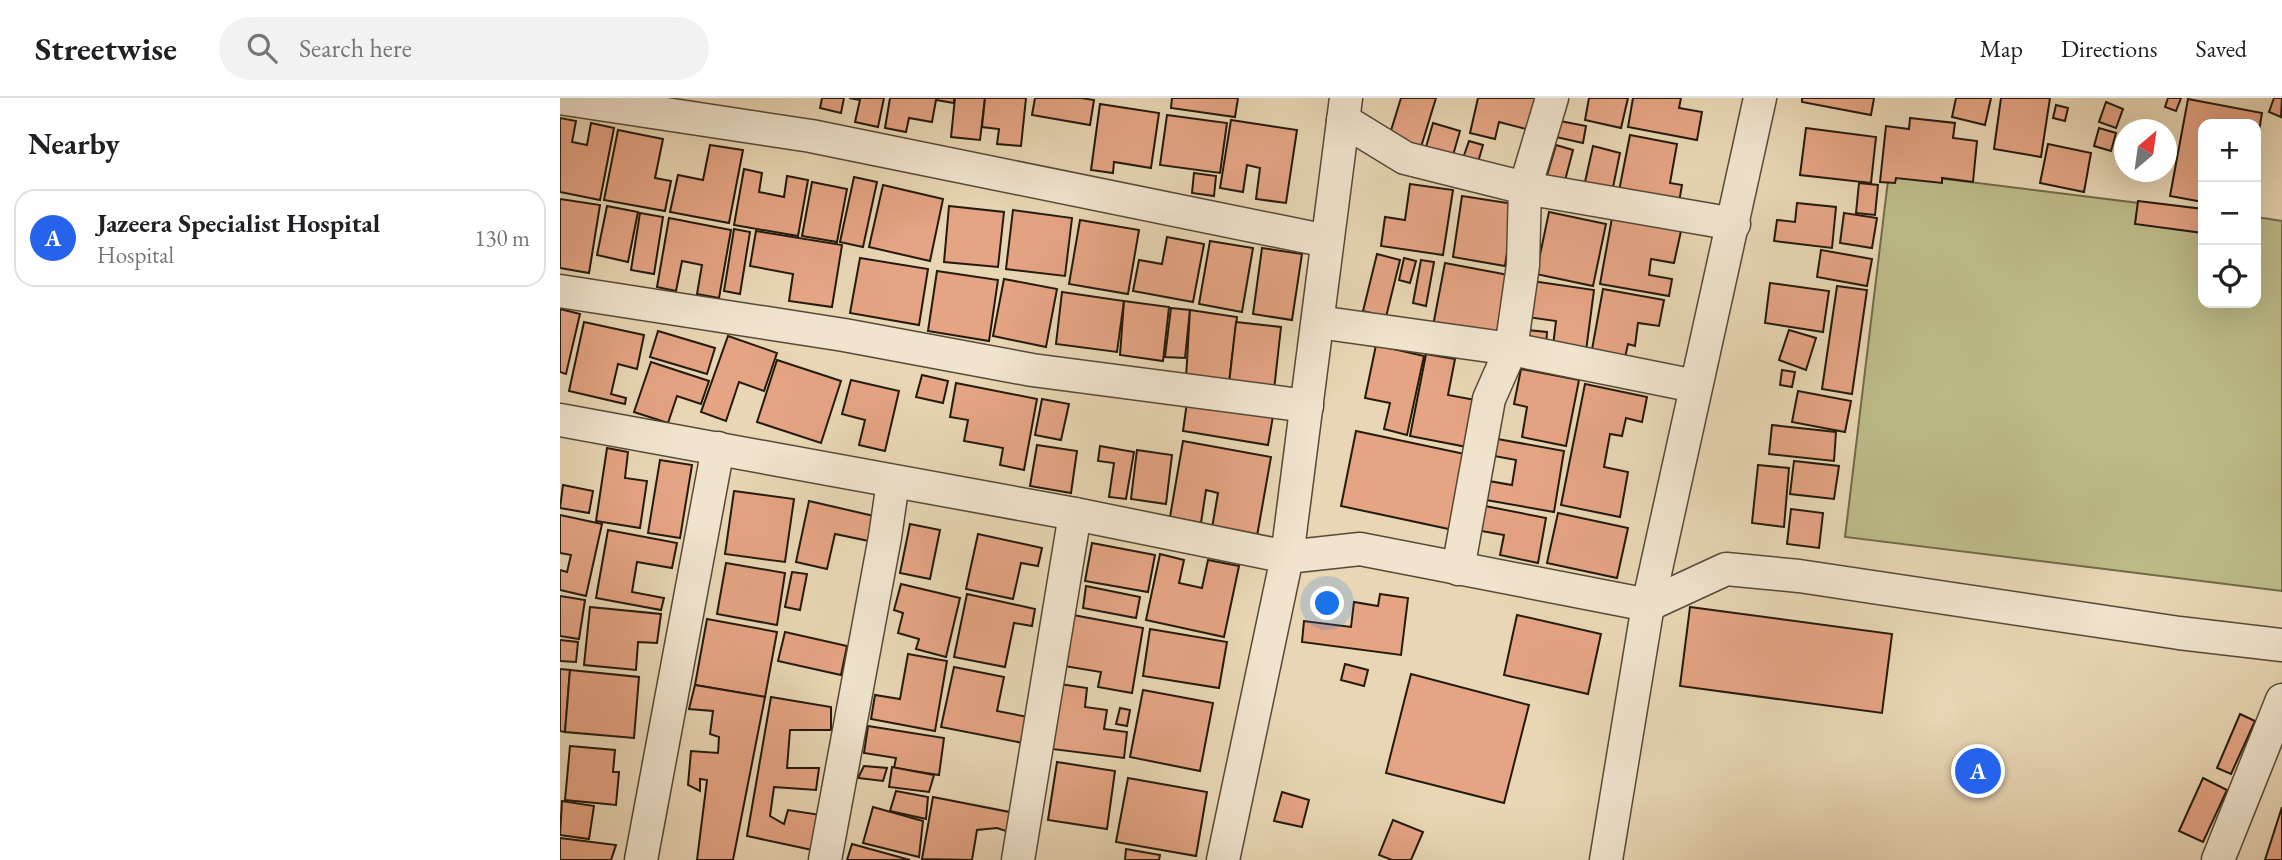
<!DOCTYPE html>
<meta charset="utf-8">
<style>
:root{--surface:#fff;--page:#f2f2f2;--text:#202124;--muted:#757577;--line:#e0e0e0;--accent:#2563eb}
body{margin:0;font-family:"EB Garamond",serif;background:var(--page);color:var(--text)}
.controls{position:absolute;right:21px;top:21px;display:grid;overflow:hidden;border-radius:14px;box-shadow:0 7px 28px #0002}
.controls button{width:63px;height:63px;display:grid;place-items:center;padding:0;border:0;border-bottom:2px solid var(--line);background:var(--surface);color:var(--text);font:35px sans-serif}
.compass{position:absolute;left:1554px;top:21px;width:63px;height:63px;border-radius:50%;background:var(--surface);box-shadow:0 7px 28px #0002;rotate:29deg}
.you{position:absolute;left:768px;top:506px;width:24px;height:24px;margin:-18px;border:5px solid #fff;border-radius:50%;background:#1a73e8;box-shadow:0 0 0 10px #1a73e833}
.badge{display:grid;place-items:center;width:46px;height:46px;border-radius:50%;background:var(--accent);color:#fff;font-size:23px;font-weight:700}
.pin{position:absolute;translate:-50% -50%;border:4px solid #fff;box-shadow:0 2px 7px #0006}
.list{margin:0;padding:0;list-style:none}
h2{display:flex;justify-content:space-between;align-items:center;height:91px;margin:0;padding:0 28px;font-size:30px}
h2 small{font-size:23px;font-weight:400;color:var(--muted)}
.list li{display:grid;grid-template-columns:46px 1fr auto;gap:21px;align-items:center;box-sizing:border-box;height:98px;margin:0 14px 14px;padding:0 14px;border:2px solid var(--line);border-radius:21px}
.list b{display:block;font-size:26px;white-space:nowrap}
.list p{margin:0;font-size:23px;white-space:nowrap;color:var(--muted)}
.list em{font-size:23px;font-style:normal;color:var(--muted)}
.icon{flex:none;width:38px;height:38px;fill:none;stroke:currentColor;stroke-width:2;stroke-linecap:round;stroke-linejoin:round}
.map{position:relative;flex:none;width:1722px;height:762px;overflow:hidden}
header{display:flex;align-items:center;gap:42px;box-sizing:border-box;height:98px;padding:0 35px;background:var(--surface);border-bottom:2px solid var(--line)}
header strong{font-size:33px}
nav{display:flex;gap:38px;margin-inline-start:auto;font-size:24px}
.search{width:490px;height:63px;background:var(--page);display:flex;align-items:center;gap:18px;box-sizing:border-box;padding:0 24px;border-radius:38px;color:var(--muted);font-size:26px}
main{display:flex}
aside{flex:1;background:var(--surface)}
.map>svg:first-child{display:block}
.green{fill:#bdbc89;stroke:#706b4a;stroke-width:2}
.building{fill:#e5a484;stroke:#241a0c;stroke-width:2}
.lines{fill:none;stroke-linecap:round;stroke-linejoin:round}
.minor-casing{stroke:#554936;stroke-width:35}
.minor{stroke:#f0e4ce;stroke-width:32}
</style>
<header>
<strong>Streetwise</strong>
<div class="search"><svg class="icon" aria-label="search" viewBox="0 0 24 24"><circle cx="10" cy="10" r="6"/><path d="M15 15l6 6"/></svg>Search here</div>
<nav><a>Map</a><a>Directions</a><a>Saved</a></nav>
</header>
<main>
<aside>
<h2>Nearby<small></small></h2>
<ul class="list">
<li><span class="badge">A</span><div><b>Jazeera Specialist Hospital</b><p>Hospital</p></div><em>130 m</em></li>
</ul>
</aside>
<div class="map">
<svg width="1722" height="762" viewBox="0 0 1722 762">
<rect width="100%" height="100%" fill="#e8d6b4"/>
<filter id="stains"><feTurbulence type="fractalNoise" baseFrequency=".00286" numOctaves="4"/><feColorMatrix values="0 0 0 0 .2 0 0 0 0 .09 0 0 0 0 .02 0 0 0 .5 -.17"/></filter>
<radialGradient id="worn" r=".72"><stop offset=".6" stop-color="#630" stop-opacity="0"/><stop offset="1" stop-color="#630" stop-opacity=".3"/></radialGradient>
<polygon class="green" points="1329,74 1643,113 1643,205 1696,205 1696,119 1722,123 1722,493 1285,439"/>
<g class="building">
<polygon points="262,0 284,0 281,15 260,10"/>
<polygon points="289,0 324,0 318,29 295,24 300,2"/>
<polygon points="330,0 394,0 394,5 376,2 372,24 349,20 346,34 325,30"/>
<polygon points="395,0 425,0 420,42 391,39"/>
<polygon points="425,0 466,0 461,48 437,46 439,31 422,29"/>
<polygon points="475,0 521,0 534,2 530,27 472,17"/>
<polygon points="612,0 678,0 675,19 611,10"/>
<polygon points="841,0 876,0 861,49 829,39"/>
<polygon points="918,0 978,0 970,32 939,24 935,41 910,35"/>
<polygon points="1029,0 1068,0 1061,30 1025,22"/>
<polygon points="1073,0 1121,0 1119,10 1142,14 1137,42 1068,29"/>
<polygon points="1242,0 1314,0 1311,17 1242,4"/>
<polygon points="1396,0 1431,0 1425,27 1392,19"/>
<polygon points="1441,0 1490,0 1481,59 1434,51"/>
<polygon points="1608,0 1621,0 1616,13 1605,9"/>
<polygon points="1714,0 1722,0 1721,19 1709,14"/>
<polygon points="1628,1 1702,15 1696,51 1696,26 1643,26 1643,104 1610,98"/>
<polygon points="1546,4 1563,11 1556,30 1539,24"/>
<polygon points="540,6 599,15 591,70 554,64 553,75 531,72"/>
<polygon points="1496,7 1508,10 1505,23 1493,20"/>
<polygon points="607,17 667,25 660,75 600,67"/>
<polygon points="0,20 16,23 12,44 27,47 31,25 54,30 40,102 0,94"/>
<polygon points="1350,20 1395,25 1393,40 1417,43 1413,84 1382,80 1382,85 1336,80 1335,85 1320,84 1326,28 1349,31"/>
<polygon points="671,22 737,32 726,105 696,101 700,70 687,67 683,94 660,90"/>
<polygon points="1000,23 1026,28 1023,45 996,39"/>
<polygon points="873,25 900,33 891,64 864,56"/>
<polygon points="1246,30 1316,39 1311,85 1240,77"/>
<polygon points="1539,30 1556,35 1551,53 1534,48"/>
<polygon points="58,32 103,41 95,80 111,83 105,113 44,102"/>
<polygon points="1070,37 1117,46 1110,85 1122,87 1118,110 1058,98"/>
<polygon points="909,43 923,47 916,71 901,66"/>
<polygon points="1488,46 1531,55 1524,94 1480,85"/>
<polygon points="150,47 183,52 169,125 110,114 118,77 143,82"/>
<polygon points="996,47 1013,52 1003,90 985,84"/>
<polygon points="1033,48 1060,55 1051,99 1023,93"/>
<polygon points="184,71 202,75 199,94 224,99 227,78 248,82 238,138 174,127"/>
<polygon points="634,75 656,78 654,98 632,95"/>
<polygon points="294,79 317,84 303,149 280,144"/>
<polygon points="252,84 287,91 277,144 242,138"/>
<polygon points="1299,85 1318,87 1315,117 1296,115"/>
<polygon points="850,86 893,92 883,157 821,148 825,119 845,122"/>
<polygon points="323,87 383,101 370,163 309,149"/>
<polygon points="902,98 954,106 945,168 893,159"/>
<polygon points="0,101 40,107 29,175 0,170"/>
<polygon points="1578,103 1643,111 1643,135 1575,126"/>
<polygon points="1237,105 1276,109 1272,150 1214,143 1217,122 1235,124"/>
<polygon points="47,108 78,114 68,164 37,157"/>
<polygon points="389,108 444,114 438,169 384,164"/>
<polygon points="453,112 512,120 505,178 446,171"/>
<polygon points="989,114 1046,126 1033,188 976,176"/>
<polygon points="80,115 103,119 94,176 71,172"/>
<polygon points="1284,115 1317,120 1312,150 1280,145"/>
<polygon points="109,120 171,132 159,200 137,196 142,167 122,163 116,193 97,189"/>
<polygon points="1052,120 1121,133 1114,165 1091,161 1089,177 1112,181 1109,198 1040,186"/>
<polygon points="520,122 579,132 568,196 509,186"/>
<polygon points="174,131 190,134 180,196 164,193"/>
<polygon points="196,133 282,147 272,209 229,203 233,176 190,168"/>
<polygon points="607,139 644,146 633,204 573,193 579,162 602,166"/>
<polygon points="650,143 693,150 682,214 639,206"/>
<polygon points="702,150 742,156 732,222 693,216"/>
<polygon points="1261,152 1312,161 1307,188 1257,179"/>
<polygon points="817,156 840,162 826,219 803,213"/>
<polygon points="300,160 368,171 359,227 290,215"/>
<polygon points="844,160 856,163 850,185 839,182"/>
<polygon points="861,162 874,164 866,208 853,205"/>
<polygon points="885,165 954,178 942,241 873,228"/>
<polygon points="377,173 438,182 429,243 368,233"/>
<polygon points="444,181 497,191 486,249 433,238"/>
<polygon points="972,183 1034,192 1026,253 993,248 996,223 967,219"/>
<polygon points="1210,185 1269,193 1263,234 1205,225"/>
<polygon points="1277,188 1307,192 1292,296 1262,291"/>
<polygon points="1043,191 1104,202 1099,228 1078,225 1075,248 1068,246 1064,264 1031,257"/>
<polygon points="502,194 564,203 557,254 496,246"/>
<polygon points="564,203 609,209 603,263 560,257"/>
<polygon points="611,210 630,212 625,260 605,259"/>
<polygon points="0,211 20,216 6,276 0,274"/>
<polygon points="630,212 677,219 669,285 626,280"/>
<polygon points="24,224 84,237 77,271 58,266 51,296 66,300 65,306 9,293"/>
<polygon points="676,224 721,229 714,292 669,286"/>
<polygon points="967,232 987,234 986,249 966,248"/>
<polygon points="1229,232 1256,240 1246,272 1219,262"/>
<polygon points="98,233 155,250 147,276 90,259"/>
<polygon points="168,238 217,255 204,293 179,284 166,323 141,314"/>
<polygon points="816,247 864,258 847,337 824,331 830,305 805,300"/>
<polygon points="866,256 895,261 888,297 921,303 912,350 850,338"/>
<polygon points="217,262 281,283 261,345 197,324"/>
<polygon points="91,264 149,283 141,306 117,298 108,325 74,314"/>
<polygon points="961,271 1019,282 1006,348 962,339 967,309 954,306"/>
<polygon points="1222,272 1235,274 1232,289 1220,287"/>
<polygon points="362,277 388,283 383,305 356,299"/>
<polygon points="291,282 339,293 325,353 299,347 305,322 282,316"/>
<polygon points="396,285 477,301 464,372 440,367 443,350 404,343 408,322 390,319"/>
<polygon points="1025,286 1087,299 1082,324 1066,320 1062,338 1050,336 1044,369 1068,374 1060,419 1001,407"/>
<polygon points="1238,293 1291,303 1285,334 1232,324"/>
<polygon points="482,301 509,306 501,342 475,337"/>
<polygon points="627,304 713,318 708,347 623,333"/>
<polygon points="1212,327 1276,334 1274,363 1209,356"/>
<polygon points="796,333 914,358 898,433 781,408"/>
<polygon points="932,340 1004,353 994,414 920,401 923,382 952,387 956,362 929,357"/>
<polygon points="623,343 711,359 697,438 652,430 658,395 646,392 641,425 610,419"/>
<polygon points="477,347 517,353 511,395 470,388"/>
<polygon points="540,348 574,354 566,401 549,399 554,365 538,363"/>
<polygon points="47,350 68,354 65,380 87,383 80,430 36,423"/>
<polygon points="577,352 612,357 606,406 571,401"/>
<polygon points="100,362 132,367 120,440 88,435"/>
<polygon points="1234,363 1279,368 1274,401 1230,396"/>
<polygon points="1198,367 1229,370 1224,429 1192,425"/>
<polygon points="3,387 33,393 29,415 0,410"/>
<polygon points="174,393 234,401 225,464 165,456"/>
<polygon points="249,403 314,418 309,443 275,436 267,471 236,464"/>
<polygon points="920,407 986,420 978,465 940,457 944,437 916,432"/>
<polygon points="1231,411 1263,415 1259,450 1227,446"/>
<polygon points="998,415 1068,430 1057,480 987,465"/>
<polygon points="0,417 42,426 26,498 0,492 0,472 7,474 11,457 0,455"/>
<polygon points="350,426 380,432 370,481 340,475"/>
<polygon points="48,432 117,445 112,470 77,464 72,494 104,500 101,512 36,500"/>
<polygon points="418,436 482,450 478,468 461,465 453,501 406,491"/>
<polygon points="532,445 595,457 588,494 525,483"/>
<polygon points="600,456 624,462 619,485 642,490 648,462 679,468 664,539 586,522"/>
<polygon points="166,465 225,475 217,527 157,516"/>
<polygon points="232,474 247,476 240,512 225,509"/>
<polygon points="341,486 400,500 386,559 356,551 359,541 338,535 343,515 334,512"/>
<polygon points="526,488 580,499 576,520 523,510"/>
<polygon points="407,496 475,511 472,528 454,525 445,569 394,559"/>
<polygon points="820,496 848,500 841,557 742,544 744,523 791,529 794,504 818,508"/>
<polygon points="0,498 25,502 19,541 0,538"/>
<polygon points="30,509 101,516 97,545 78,544 76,572 24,567"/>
<polygon points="1130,509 1332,536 1322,615 1120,588"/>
<polygon points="513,517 583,530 572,595 538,589 541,574 504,568"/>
<polygon points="957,517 1041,536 1028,596 944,577"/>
<polygon points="147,521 217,534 205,599 135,587"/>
<polygon points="590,531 667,544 659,590 583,578"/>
<polygon points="225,534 287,548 281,577 218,563"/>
<polygon points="0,542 18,544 16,564 0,563"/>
<polygon points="348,556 387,563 375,633 311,621 315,597 340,601"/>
<polygon points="785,566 808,572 804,588 781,582"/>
<polygon points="394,569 444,579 437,613 468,619 463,645 381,629"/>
<polygon points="0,571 10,572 5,634 0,633"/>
<polygon points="10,572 79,579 74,640 5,634"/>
<polygon points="851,576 969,607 944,705 826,675"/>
<polygon points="500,586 527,590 525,609 547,612 544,631 567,634 564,660 492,651"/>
<polygon points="135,587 205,599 173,762 137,762 147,682 140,681 140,693 128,687 131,653 158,655 159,639 150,636 153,613 129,611"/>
<polygon points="583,592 653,605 640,673 570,659"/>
<polygon points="211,599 271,609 271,632 230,632 227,670 259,670 256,692 214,689 210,718 224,726 228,712 261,717 257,753 187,738"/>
<polygon points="560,610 570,612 567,628 556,626"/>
<polygon points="1680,616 1695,623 1671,676 1657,670"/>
<polygon points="308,628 384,640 379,677 334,670 336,660 304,655"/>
<polygon points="10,648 55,652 53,674 59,674 56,707 5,702"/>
<polygon points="497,664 555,673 547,731 488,722"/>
<polygon points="304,668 327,670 323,683 298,680"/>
<polygon points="332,669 374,677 369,694 329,689"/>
<polygon points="568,680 647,694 636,758 556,744"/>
<polygon points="1643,680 1667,692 1643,744 1619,733"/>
<polygon points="336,693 368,699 366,721 330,713"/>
<polygon points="722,694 749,702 742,729 714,723"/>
<polygon points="373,699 460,716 458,737 437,730 417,732 412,762 362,761"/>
<polygon points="2,703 34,708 29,741 0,737"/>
<polygon points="313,709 363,723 359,759 303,745"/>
<polygon points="1722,709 1722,762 1705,762"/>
<polygon points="833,722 863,734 851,762 832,762 819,757"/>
<polygon points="0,740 56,747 51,762 0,762"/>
<polygon points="292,746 350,762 287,762"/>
<polygon points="566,751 600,757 599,762 565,762"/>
</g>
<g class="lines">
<g class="minor-casing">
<g id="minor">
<polyline points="0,0 251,38 767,143"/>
<polyline points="783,22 845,60 965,90 1174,126"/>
<polyline points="0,193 284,237 472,272 747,308"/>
<polyline points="758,224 951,251 1135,288"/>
<polyline points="0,322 515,416 727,459 800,451 1088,507 1166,471 1239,478 1619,535 1722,547"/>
<polyline points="898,471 929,301 951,251 963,167 965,90 992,0"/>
<polyline points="81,762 158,350"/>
<polyline points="265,762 325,439 333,384"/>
<polyline points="458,762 515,416"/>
<polyline points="663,762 727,459 786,0"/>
<polyline points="1046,762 1088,507 1200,0"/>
<polyline points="1658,762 1722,602"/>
</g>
</g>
<use href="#minor" class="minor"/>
</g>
<rect width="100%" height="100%" filter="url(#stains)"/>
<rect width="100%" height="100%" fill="url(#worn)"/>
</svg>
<div class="controls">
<button>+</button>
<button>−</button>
<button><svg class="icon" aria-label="locate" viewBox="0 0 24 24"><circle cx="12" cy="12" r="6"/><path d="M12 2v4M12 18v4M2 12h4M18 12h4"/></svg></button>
</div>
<svg class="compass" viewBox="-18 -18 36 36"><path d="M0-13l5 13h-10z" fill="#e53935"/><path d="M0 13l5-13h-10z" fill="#757577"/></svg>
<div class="you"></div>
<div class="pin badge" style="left:1418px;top:673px">A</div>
</div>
</main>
